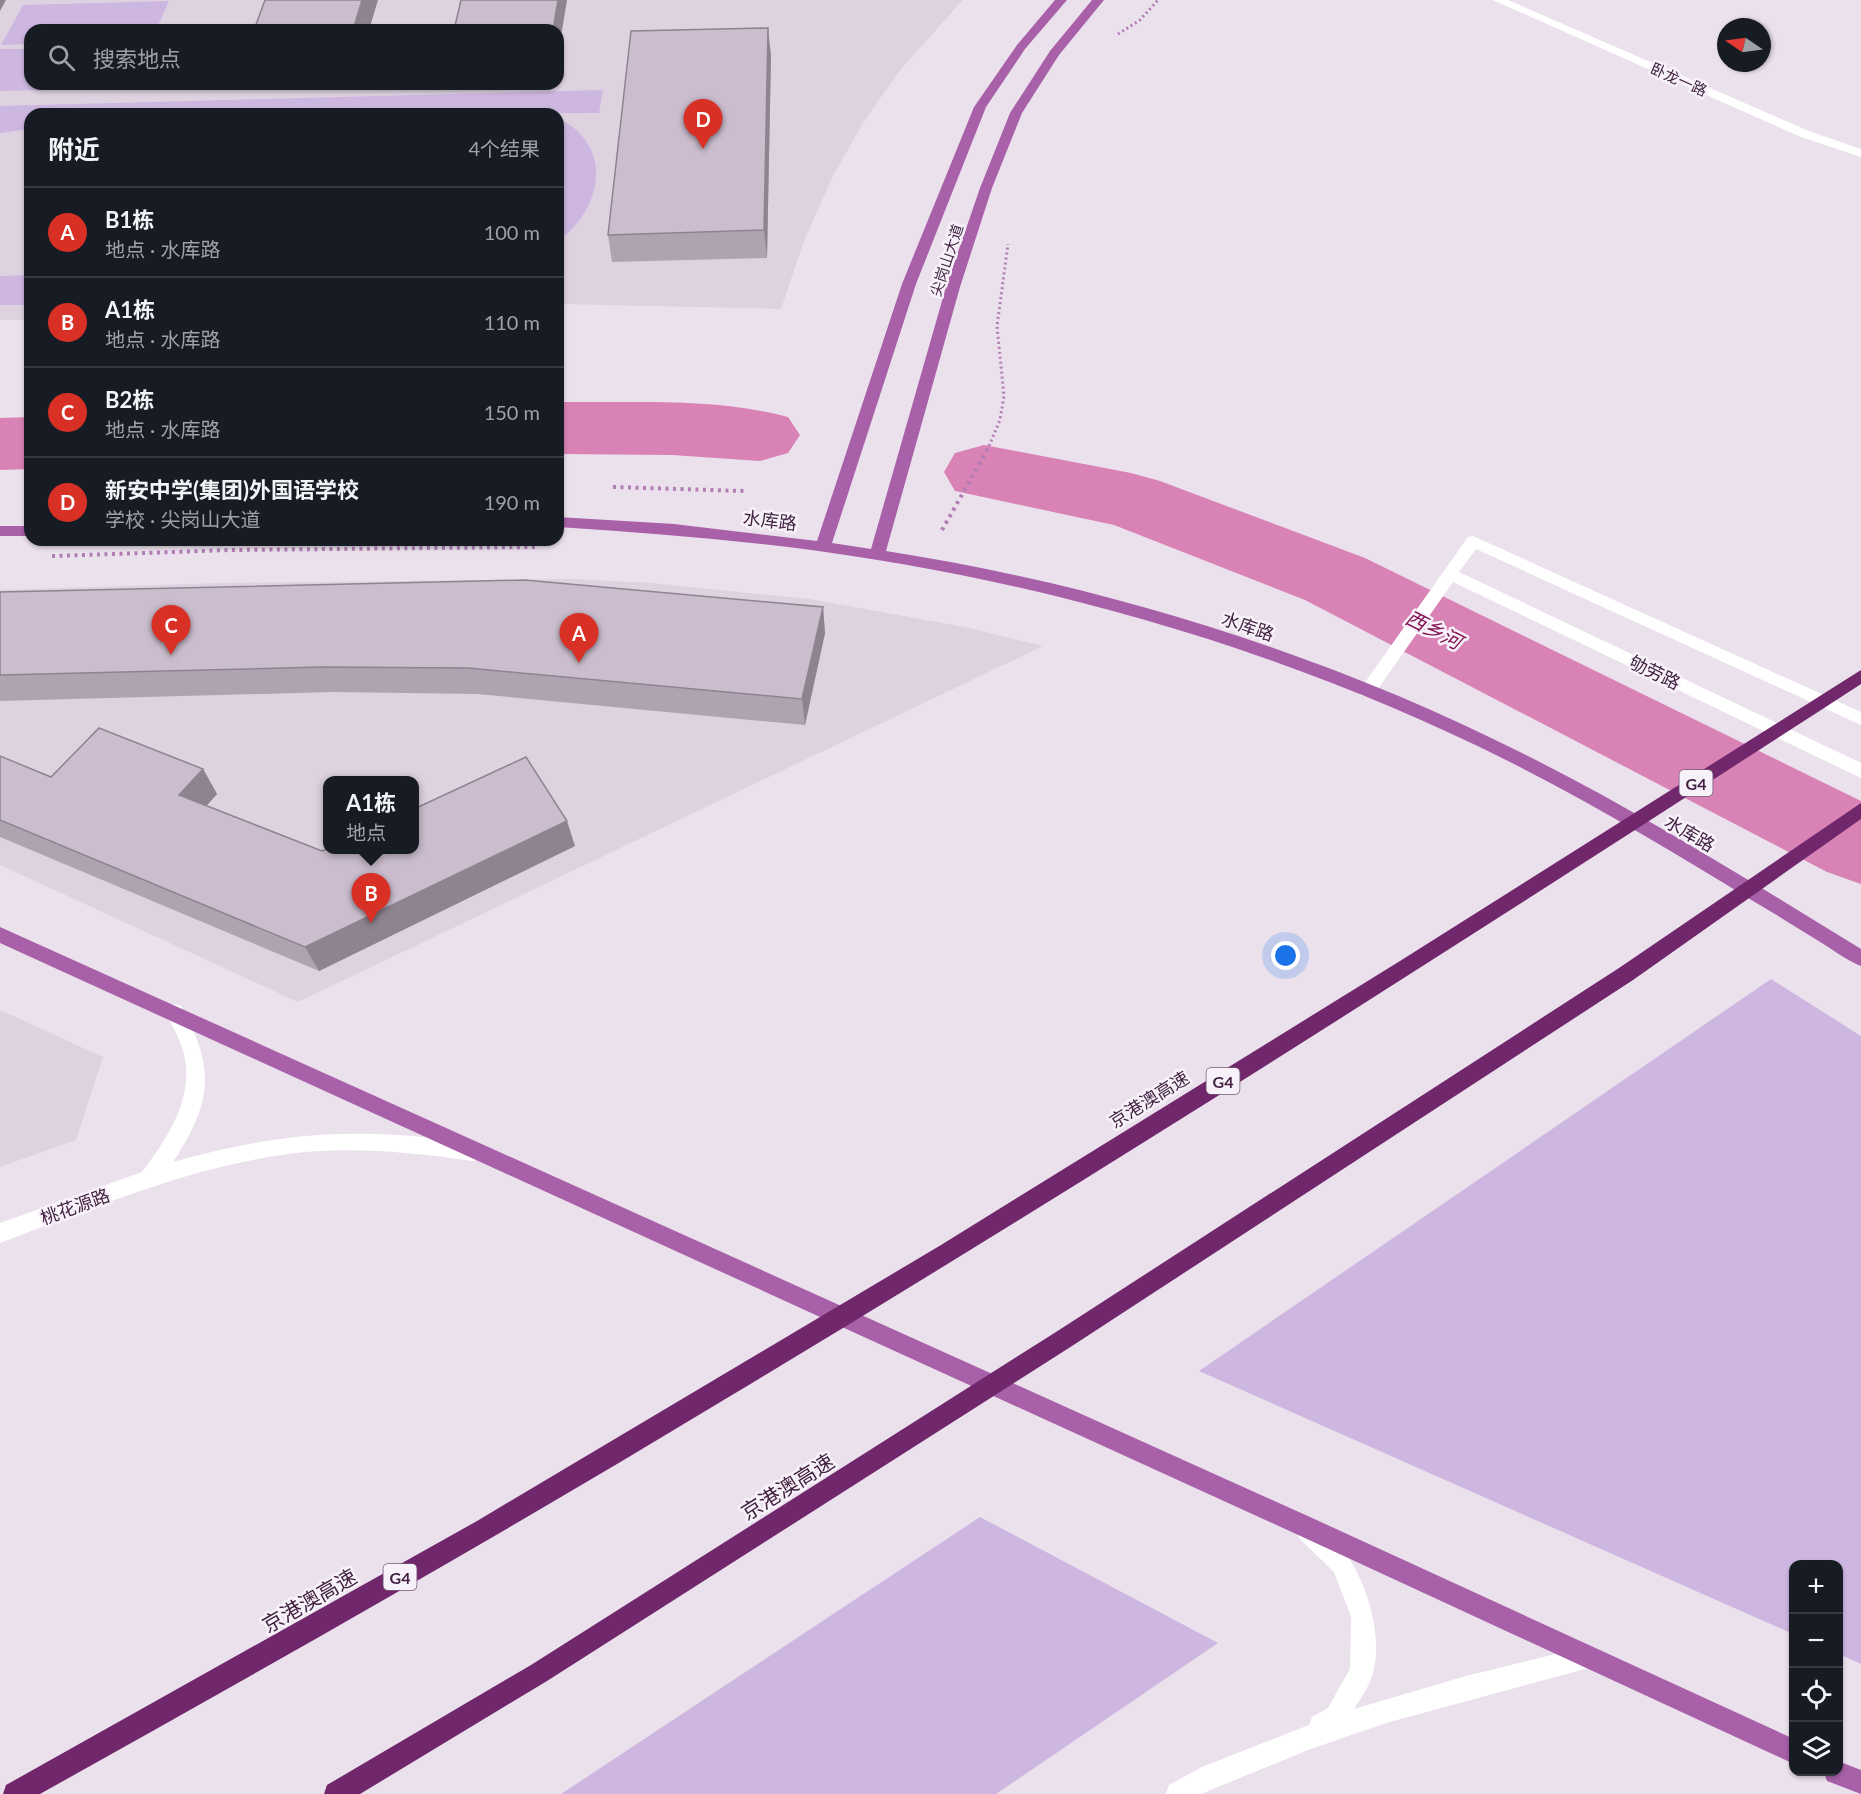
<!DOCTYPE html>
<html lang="zh">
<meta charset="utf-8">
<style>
:root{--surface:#171b24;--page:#242831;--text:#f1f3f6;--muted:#9ea1a6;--line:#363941;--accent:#d93025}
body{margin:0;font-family:Lato,"Noto Sans SC",sans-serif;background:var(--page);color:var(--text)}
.controls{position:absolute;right:18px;bottom:18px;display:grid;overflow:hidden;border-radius:12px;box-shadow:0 2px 4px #0004}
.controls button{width:54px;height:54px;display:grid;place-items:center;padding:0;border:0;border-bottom:2px solid var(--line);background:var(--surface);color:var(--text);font:30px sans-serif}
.compass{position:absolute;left:1717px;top:18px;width:54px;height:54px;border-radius:50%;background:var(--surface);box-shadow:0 2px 4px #0004;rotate:283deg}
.you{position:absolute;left:1286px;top:956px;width:21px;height:21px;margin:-15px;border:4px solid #fff;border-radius:50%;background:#1a73e8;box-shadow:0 0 0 9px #1a73e833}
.badge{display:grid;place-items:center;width:39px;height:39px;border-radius:50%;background:var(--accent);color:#fff;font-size:20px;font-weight:700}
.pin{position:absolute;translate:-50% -50px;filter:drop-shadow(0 2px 3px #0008)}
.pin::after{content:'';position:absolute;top:32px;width:21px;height:18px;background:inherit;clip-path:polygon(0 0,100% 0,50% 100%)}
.popup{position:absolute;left:323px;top:776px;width:96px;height:78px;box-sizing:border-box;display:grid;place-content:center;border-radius:12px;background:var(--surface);filter:drop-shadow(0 2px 4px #0005);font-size:20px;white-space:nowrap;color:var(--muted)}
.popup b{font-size:22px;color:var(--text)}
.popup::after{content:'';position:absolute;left:50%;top:100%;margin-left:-12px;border:12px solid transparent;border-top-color:var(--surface)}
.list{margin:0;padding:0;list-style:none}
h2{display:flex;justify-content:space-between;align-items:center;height:78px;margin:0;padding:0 24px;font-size:26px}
h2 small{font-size:20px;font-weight:400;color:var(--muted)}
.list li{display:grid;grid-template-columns:39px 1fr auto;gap:18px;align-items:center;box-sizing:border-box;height:90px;padding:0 24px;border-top:2px solid var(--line)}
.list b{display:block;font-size:22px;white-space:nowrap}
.list p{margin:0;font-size:20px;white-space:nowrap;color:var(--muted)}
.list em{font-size:20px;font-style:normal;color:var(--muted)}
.icon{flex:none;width:33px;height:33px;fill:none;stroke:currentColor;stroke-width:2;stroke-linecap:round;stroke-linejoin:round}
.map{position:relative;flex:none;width:1861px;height:1794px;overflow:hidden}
.search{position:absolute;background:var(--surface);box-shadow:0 2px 4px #0004;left:24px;top:24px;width:540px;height:66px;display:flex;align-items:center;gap:15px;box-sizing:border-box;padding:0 21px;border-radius:18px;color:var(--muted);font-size:22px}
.panel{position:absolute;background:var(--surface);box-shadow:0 2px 4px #0004;left:24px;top:108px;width:540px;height:438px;border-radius:18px}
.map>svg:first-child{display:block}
.built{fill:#ded2e1;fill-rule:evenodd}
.green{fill:#cdb7e1}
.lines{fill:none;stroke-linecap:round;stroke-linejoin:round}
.river{fill:#d982b5;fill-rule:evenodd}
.path-far1{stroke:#b27db5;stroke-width:3;stroke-dasharray:2 3;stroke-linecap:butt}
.path{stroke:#b27db5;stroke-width:4;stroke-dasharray:3 4.5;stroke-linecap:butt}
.minor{fill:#fff;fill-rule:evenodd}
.major{fill:#a860a8;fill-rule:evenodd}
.highway{fill:#70276c;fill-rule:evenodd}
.wall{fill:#afa3b1}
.shaded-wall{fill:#8e8490}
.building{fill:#cbbdce;stroke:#8e8490;stroke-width:1.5}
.labels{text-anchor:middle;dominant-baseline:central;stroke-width:5;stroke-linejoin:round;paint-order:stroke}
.far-street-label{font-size:15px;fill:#401f40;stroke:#f7f2f9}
.shield{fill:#f7f2f9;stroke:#775e78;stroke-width:1.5}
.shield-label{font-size:16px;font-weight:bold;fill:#401f40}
.street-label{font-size:18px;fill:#401f40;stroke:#f7f2f9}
.water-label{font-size:20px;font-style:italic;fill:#831253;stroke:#f7f2f9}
.near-street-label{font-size:21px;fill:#401f40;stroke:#f7f2f9}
</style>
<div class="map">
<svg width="1861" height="1794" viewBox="0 0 1861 1794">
<rect width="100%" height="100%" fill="#ebe1ed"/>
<g class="built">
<path d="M0,0h963l-62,69 -37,52 -32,57 -28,63 -23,68 -223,-5v-190h-528v206h-30zM30,30h528v54h-528z"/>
<path d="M573,579l79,4 157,16 156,28 78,19 -745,356 -298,-137v-275l221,-7zM328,780h87v70h-87z"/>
<polygon points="0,1010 103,1057 76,1140 0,1167"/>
</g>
<g class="green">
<polygon points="169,1 156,30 30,30 30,44 1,45 23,5"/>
<polygon points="0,49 30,49 30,84 132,84 130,88 0,91"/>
<polygon points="603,90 599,113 30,114 30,129 0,133 0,106"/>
<path d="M558,118c57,28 44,91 0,123z"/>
<polygon points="30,275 30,305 0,305 0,276"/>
<polygon points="1771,979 1861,1036 1861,1664 1839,1654 1838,1564 1794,1564 1793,1634 1199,1371"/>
<polygon points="980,1517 1218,1643 996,1794 561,1794"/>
</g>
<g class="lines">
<g class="river">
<path d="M558,402c75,1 157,-5 230,15l12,18 -12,18 -28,8 -88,-6 -114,-1z"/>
<polygon points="30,417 30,469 0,470 0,418"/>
<polygon points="984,445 1131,473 1160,481 1365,558 1861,801 1861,884 1827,872 1305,600 1114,525 955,491 944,472 955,453"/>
</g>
<g class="path-far1">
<polyline points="1118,34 1140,20 1158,0"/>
<polyline points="989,446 1000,420 1004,396 997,326 1008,244"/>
</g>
<g class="path">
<polyline points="613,487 745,491"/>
<polyline points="942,530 990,445"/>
<polyline points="52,556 231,550 536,547"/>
</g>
<g class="minor">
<polygon points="1493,0 1508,0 1809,131 1861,149 1861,157 1801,137"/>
<polygon points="1473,536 1861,712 1861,725 1476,549 1459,572 1861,763 1861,778 1453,582 1373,696 1361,696 1359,692 1361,688 1468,537"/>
<path d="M174,1004l7,2c35,63 31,96 -8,156 111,-31 187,-35 300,-19l7,3 3,6 -3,6 -7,3c-56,-8 -112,-14 -168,-9 -106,11 -206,54 -305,91v-20l142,-51c30,-40 59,-85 36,-135 -4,-9 -9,-17 -13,-25l2,-6z"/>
<path d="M1307,1519c47,19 80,106 66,154 -3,12 -12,25 -19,36l112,-33 122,-30 8,4 4,8 -4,8 -210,57 -78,27 -107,44h-35l3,-9 33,-18 107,-42 3,-8 16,-9 22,-39 1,-53 -17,-44 -35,-34 -3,-8 3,-8z"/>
</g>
<g class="major">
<path d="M1055,0h12l-42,49 -39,58 -70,177 -84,259 39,6 75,-262 34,-99 30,-75 40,-62 42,-51h12l-45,55 -37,58 -30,75 -32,99 -74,264c219,34 440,103 638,203 116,58 226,127 337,195v17c-13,-5 -25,-14 -36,-21 -24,-15 -48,-30 -72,-44 -79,-49 -160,-97 -243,-139 -225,-113 -473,-184 -722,-215 -76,-9 -153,-15 -230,-20v-10l116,7 143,17 85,-257 72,-177 43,-62z"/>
<rect x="0" y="526" width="30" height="10"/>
<polygon points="0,927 1310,1517 1794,1739 1794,1764 1294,1533 0,943"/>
<polygon points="1838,1761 1861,1770 1861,1794 1827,1781 1824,1772 1838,1772"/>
</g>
<g class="highway">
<path d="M1861,670v14c-375,243 -751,484 -1134,714 -226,137 -456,267 -687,396h-37l3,-9 471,-264 464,-276 459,-284z"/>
<polygon points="1861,803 1861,819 1633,980 1072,1346 547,1681 360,1794 324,1794 327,1785 531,1665 1056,1332 1619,968"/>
</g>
</g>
<g class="wall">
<polygon points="771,55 767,258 612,262 608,235"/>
<polygon points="0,592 823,607 825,633 805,725 477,694 333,692 0,701"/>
<polygon points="0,756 51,777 203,769 217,794 206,806 322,851 575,846 319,971 0,837"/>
</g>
<g class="shaded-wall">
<polygon points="0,0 6,0 0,11"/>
<polygon points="362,0 378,0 369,30 353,30"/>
<polygon points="558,0 567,0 558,55 558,30 553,30"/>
<polygon points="768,28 771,55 767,258 764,230"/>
<polygon points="823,607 825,633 805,725 802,699"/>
<polygon points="203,769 217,794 194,820 179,795"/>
<polygon points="567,821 575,846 319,971 305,947"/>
</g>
<g class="building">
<polygon points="265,0 362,0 353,30 254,30"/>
<polygon points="461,0 558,0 553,30 454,30"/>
<polygon points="768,28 764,230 608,235 631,31"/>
<polygon points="525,580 823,607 802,699 468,668 322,667 0,675 0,592"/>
<polygon points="99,728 203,769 179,795 322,851 327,849 414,849 414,809 526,757 567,821 305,947 0,820 0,756 51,777"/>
</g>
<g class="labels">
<g class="far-street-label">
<text transform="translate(1679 79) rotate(24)">卧龙一路</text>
<text transform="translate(946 260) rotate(-72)">尖岗山大道</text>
</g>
<g class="shield">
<rect x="1679.5" y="770" width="33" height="26" rx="4.5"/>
<rect x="1206.5" y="1068" width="33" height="26" rx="4.5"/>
<rect x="383.5" y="1564" width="33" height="26" rx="4.5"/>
</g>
<g class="shield-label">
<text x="1696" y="783">G4</text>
<text x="1223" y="1081">G4</text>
<text x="400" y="1577">G4</text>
</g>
<g class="street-label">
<text transform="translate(770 520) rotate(7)">水库路</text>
<text transform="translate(1248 626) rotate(19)">水库路</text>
<text transform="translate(1655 672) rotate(26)">劬劳路</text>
<text transform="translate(1690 833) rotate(30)">水库路</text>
<text transform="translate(1149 1099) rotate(-32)">京港澳高速</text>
<text transform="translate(75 1206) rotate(-20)">桃花源路</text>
</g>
<g class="water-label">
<text transform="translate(1434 629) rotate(27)">西乡河</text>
</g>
<g class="near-street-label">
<text transform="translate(787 1486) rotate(-32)">京港澳高速</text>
<text transform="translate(309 1600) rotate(-30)">京港澳高速</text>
</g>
</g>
</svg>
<div class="controls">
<button>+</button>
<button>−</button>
<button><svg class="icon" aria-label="locate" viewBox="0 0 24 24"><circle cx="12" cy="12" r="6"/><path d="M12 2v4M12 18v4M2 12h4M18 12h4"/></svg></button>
<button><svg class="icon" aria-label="layers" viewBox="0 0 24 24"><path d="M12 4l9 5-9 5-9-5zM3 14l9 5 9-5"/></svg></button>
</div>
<svg class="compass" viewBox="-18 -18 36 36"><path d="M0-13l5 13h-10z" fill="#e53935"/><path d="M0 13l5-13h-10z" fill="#9ea1a6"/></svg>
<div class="you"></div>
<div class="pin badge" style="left:579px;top:663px">A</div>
<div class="pin badge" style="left:371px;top:923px">B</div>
<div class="popup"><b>A1栋</b>地点</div>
<div class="pin badge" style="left:171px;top:655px">C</div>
<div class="pin badge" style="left:703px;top:149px">D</div>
<div class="search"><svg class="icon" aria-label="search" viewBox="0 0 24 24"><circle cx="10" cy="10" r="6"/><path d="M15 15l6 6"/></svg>搜索地点</div>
<section class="panel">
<h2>附近<small>4个结果</small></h2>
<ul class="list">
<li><span class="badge">A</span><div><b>B1栋</b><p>地点 · 水库路</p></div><em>100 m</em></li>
<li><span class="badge">B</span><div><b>A1栋</b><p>地点 · 水库路</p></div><em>110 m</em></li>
<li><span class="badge">C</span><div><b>B2栋</b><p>地点 · 水库路</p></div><em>150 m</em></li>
<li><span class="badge">D</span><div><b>新安中学(集团)外国语学校</b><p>学校 · 尖岗山大道</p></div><em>190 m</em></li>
</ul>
</section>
</div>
